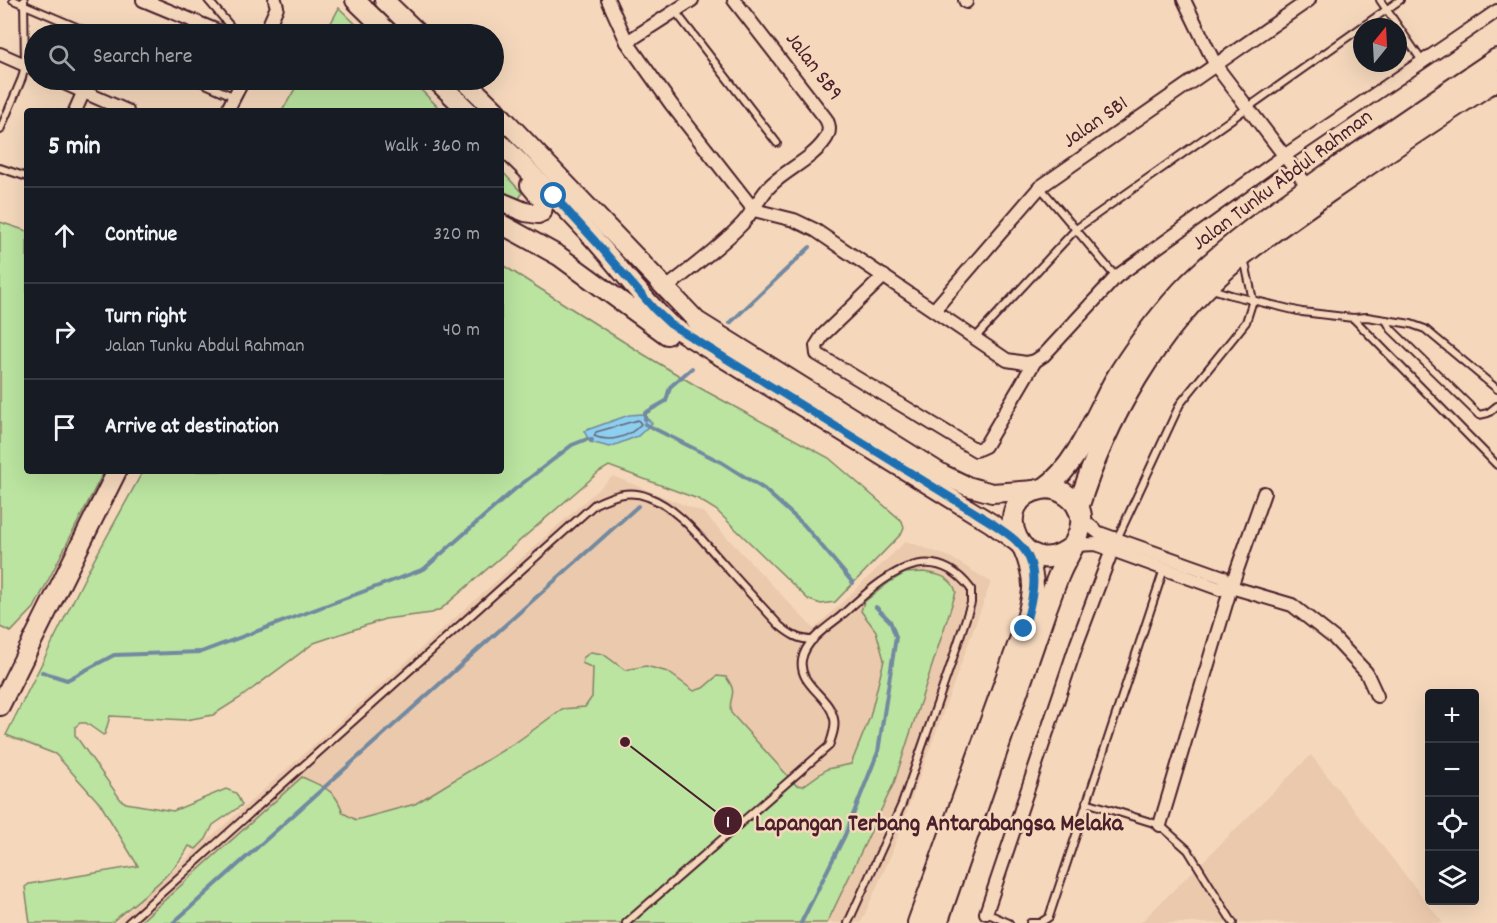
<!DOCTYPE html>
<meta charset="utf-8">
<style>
:root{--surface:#171b24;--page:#242831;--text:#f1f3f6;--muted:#9ea1a6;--line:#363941}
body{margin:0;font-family:Dekko,sans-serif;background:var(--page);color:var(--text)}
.controls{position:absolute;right:18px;bottom:18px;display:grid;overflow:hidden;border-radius:6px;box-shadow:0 6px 24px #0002}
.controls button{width:54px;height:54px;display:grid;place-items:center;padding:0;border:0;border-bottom:2px solid var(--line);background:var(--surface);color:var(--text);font:30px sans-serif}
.compass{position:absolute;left:1353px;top:18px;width:54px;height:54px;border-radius:50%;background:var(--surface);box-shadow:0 6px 24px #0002;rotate:18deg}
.stop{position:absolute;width:18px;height:18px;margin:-14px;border:4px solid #1f6fb2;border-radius:50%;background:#fff}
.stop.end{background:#1f6fb2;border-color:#fff;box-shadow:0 2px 6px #0008}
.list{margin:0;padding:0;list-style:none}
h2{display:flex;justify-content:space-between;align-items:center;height:78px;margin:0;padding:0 24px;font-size:26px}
h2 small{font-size:20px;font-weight:400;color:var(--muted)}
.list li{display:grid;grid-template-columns:39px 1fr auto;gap:18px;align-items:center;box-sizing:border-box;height:96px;padding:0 24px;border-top:2px solid var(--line)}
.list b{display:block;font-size:22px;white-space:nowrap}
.list p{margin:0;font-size:20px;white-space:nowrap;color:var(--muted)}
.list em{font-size:20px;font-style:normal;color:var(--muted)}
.icon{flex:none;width:33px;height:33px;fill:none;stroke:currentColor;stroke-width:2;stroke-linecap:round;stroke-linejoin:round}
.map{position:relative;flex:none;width:1497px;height:923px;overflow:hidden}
.search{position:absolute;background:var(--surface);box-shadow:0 6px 24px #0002;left:24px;top:24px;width:480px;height:66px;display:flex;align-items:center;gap:15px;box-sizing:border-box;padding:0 21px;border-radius:33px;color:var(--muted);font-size:22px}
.panel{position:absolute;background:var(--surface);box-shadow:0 6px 24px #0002;left:24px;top:108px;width:480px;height:366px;border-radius:6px}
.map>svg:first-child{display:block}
.built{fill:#ebc9ad}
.green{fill:#bae4a0;stroke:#828266;stroke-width:1.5}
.water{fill:#8dcfee;stroke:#7289a0;stroke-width:1.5}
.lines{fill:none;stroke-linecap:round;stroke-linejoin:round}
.shore{stroke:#656579;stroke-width:1.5}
.stream{stroke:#7289a0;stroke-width:4}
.service-casing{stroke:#4a1f2b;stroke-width:10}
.minor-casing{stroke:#4a1f2b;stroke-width:16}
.secondary-casing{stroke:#4a1f2b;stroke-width:22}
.primary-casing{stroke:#4a1f2b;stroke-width:24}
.service{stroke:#f5d8bc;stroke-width:6}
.minor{stroke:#f5d8bc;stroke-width:12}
.secondary{stroke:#f5d8bc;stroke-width:18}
.primary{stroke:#f5d8bc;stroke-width:20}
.route{stroke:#1f6fb2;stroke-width:8}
.labels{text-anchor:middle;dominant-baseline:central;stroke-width:5;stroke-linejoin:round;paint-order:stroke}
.street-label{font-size:22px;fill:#4a1f2b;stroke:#f5d8bc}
.leader{fill:none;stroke:#4a1f2b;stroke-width:2}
.callout-dot{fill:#4a1f2b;stroke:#f5d8bc;stroke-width:2}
.mark-label{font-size:18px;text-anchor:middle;font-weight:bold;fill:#fff}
.callout-label{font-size:24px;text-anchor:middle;font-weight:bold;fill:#4a1f2b;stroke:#f5d8bc;stroke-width:5;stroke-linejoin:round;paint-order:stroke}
</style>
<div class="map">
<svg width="1497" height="923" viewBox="0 0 1497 923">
<rect width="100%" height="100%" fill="#f5d8bc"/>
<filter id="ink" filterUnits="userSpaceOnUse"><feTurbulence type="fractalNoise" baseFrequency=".0167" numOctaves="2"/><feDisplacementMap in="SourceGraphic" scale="12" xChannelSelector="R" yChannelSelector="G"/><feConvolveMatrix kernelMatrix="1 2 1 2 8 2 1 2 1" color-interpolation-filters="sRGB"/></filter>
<g filter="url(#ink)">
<g class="built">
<polygon points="613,476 704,513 814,629 906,541 950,557 991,582 891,855 861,923 115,923"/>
<polygon points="1311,755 1443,923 1140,923"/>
</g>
<g class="green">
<polygon points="339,8 366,34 325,34"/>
<polygon points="300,80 411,80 442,111 282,111"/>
<polygon points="501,170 522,193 519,199 501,193"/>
<polygon points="0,222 27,231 27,471 104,471 34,608 11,632 0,627"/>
<path d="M501,264l142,90 57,34 129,70 73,63 2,7 -2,5 -67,69 -14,2 -12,-4 -93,-90 -18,-11 -89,-33 -10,6 -158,137 -9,4 -47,6 -71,24 -74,55 -27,17 -27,5 -76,-4 -5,18 -2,1 -17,-12h-6l-5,4v8l46,65 5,3 47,8 53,-22 10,4 6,12 -29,20 -7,14 -10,10 -7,-3c-13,27 -54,56 -78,77h-81l-5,-36 4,-3 109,-18 -37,-61 -42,-47 -4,-4 -49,-19 83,-166 54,-98h358z"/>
<path d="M924,572c14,2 28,5 32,20l-62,191 -67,140h-688l163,-146c21,10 34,12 41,36l13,7 59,-16 103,-63 44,-32 23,-2 7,-10 1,-29 -11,-5 1,-5 8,-6 12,2 22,16 21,-4 22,6 26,19 9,-3 14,-12 9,1c14,19 1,19 5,36l65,72 7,1 24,-17 24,-5 19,-47 14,-57 -8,-29 -15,-20 3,-9 27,-21 14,-8z"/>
</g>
<polygon class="water" points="642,414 652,423 638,436 610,447 590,442 584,431 629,415"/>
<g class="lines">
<path class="shore" d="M638,420l3,4c-11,13 -32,19 -47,12l2,-4z"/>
<g class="stream">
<polyline points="730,323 810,247"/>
<polyline points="645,420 645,413 666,401 670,387 692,368"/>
<polyline points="645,424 721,462 764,489 804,525 853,583"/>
<polyline points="42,672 67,680 114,655 201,652 424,569 514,490 572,445 587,439 592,440"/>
<polyline points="173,923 638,506"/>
<polyline points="801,923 845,835 878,752 896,637 890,621 876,607"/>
</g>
<g class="service-casing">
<g id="service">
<polyline points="13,0 93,34"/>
<polyline points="208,0 237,34"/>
<polyline points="1380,0 1422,61"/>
<polyline points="675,11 777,143"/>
<polyline points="196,80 235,97"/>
<polyline points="0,130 22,78 25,65 24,0"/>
<polyline points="0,168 27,177"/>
<polyline points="1040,187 1116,277"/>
<polyline points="1212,289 1231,295 1302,312 1353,318 1367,317 1411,324 1425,329 1497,389"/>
<polyline points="1353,318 1497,465"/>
<polyline points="1386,320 1391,329 1479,415 1488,413 1497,406"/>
<polyline points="975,338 1076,229 1400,0"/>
<polyline points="1117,539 1180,404 1246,322 1253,300 1244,258"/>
<polyline points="1086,802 1160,825 1188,850 1233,923"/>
<polyline points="986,913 1009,923"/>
<path d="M128,923l467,-419c17,-8 34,-15 53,-7 30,11 52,41 73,64 19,22 39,43 59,65 11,9 19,14 33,14"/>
<path d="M626,923l203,-177c3,-9 7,-19 5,-27 -4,-23 -36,-34 -32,-59 3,-19 25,-33 39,-44 37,-34 87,-83 130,-27v14l-21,64 -48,137 -54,119"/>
<polyline points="1030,923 1040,923 1049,917 1164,569"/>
</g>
</g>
<g class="minor-casing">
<g id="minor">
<polyline points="143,0 225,34"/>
<polyline points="608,0 627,42 671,104 754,210 794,220 815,230 1007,360 1026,363 1035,361 1044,355 1116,277 1284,156 1497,11"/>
<polyline points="965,0 966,2"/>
<polyline points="1184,0 1216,66 1309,188"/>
<polyline points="265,34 277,7 275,0"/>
<polyline points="627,42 692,0"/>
<polyline points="0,54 34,69"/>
<polyline points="57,80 127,111"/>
<polyline points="75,111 84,91"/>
<polyline points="227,111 243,80"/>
<polyline points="884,276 823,335 816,346 817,354 976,450 985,446 1035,361"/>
<path d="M665,289c26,-21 54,-41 77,-65 12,-13 18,-29 30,-40 16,-15 41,-26 53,-44 5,-7 5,-14 1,-21l-92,-119"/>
<polyline points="934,310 1040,187 1309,0"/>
<polyline points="1080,518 1099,533 1223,577 1231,587"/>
<polyline points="1074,545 1096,544 1220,589 1231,587 1292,605 1334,638 1366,672 1377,696"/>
<polyline points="1160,825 1231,587 1264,493"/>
<polyline points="986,913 1077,643 1112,550"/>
</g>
</g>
<g class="secondary-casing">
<g id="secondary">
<polyline points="355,0 390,34"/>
<polyline points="384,0 419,34"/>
<polyline points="436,80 468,111"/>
<polyline points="464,80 496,111"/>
<polyline points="501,116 697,321 942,474 967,486 992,493 1035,490"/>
<path d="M501,144c32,31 63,62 93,95 25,28 48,59 76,86l321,198 27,20"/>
<polyline points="501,202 525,212 538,214 542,212 544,202 530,185"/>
<polyline points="501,224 559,256 667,335"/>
<polyline points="0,706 117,471"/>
</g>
</g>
<g class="primary-casing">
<g id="primary">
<path d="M1045,488c31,-21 51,-73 69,-106 19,-32 43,-63 68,-91 42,-44 92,-79 142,-114 57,-40 115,-79 173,-118"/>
<path d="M1078,508c28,-90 79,-178 150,-241 31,-27 66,-50 99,-74 56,-39 113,-77 170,-114"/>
<path d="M918,923l106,-294c10,-34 14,-46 0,-80"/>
<path d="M937,923l109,-314c5,-13 9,-26 15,-39 10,-23 36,-52 7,-74 -8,-6 -17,-9 -26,-7 -58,10 -20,101 32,56"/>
</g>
</g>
<use href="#service" class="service"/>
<use href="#minor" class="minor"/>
<use href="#secondary" class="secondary"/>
<use href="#primary" class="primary"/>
</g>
</g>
<g class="lines" filter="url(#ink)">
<path class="route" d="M554,196l41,45 59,68 16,15 322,199c8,6 19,12 26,20 25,23 14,58 6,86"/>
</g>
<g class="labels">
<g class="street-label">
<text transform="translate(813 67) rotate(53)">Jalan SB9</text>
<text transform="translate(1096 123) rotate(-35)">Jalan SB1</text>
<text transform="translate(1283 181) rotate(-37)">Jalan Tunku Abdul Rahman</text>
</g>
</g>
<path class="leader" d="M625 742L728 821"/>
<g class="callout-dot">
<circle cx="625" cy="742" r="6"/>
<circle cx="728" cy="821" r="15"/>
</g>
<g class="mark-label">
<text x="728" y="827">1</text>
</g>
<g class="callout-label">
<text x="939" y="830">Lapangan Terbang Antarabangsa Melaka</text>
</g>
</svg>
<div class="controls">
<button>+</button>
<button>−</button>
<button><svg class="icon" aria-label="locate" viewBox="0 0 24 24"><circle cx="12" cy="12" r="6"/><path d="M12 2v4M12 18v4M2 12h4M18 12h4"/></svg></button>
<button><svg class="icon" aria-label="layers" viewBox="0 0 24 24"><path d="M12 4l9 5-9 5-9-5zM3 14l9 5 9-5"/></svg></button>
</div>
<svg class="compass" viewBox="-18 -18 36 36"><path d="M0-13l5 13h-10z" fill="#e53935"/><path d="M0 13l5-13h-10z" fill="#9ea1a6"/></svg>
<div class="stop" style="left:554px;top:196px"></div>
<div class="stop end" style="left:1024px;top:629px"></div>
<div class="search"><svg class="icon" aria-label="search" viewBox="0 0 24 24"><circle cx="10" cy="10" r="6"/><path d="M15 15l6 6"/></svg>Search here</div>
<section class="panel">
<h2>5 min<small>Walk · 360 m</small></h2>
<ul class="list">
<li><svg class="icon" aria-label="ahead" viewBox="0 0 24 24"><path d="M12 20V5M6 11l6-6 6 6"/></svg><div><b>Continue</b></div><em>320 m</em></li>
<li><svg class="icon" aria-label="right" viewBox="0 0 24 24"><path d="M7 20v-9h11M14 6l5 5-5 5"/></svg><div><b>Turn right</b><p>Jalan Tunku Abdul Rahman</p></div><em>40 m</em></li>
<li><svg class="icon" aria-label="arrive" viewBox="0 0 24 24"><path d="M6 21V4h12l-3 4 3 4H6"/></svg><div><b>Arrive at destination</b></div></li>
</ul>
</section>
</div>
